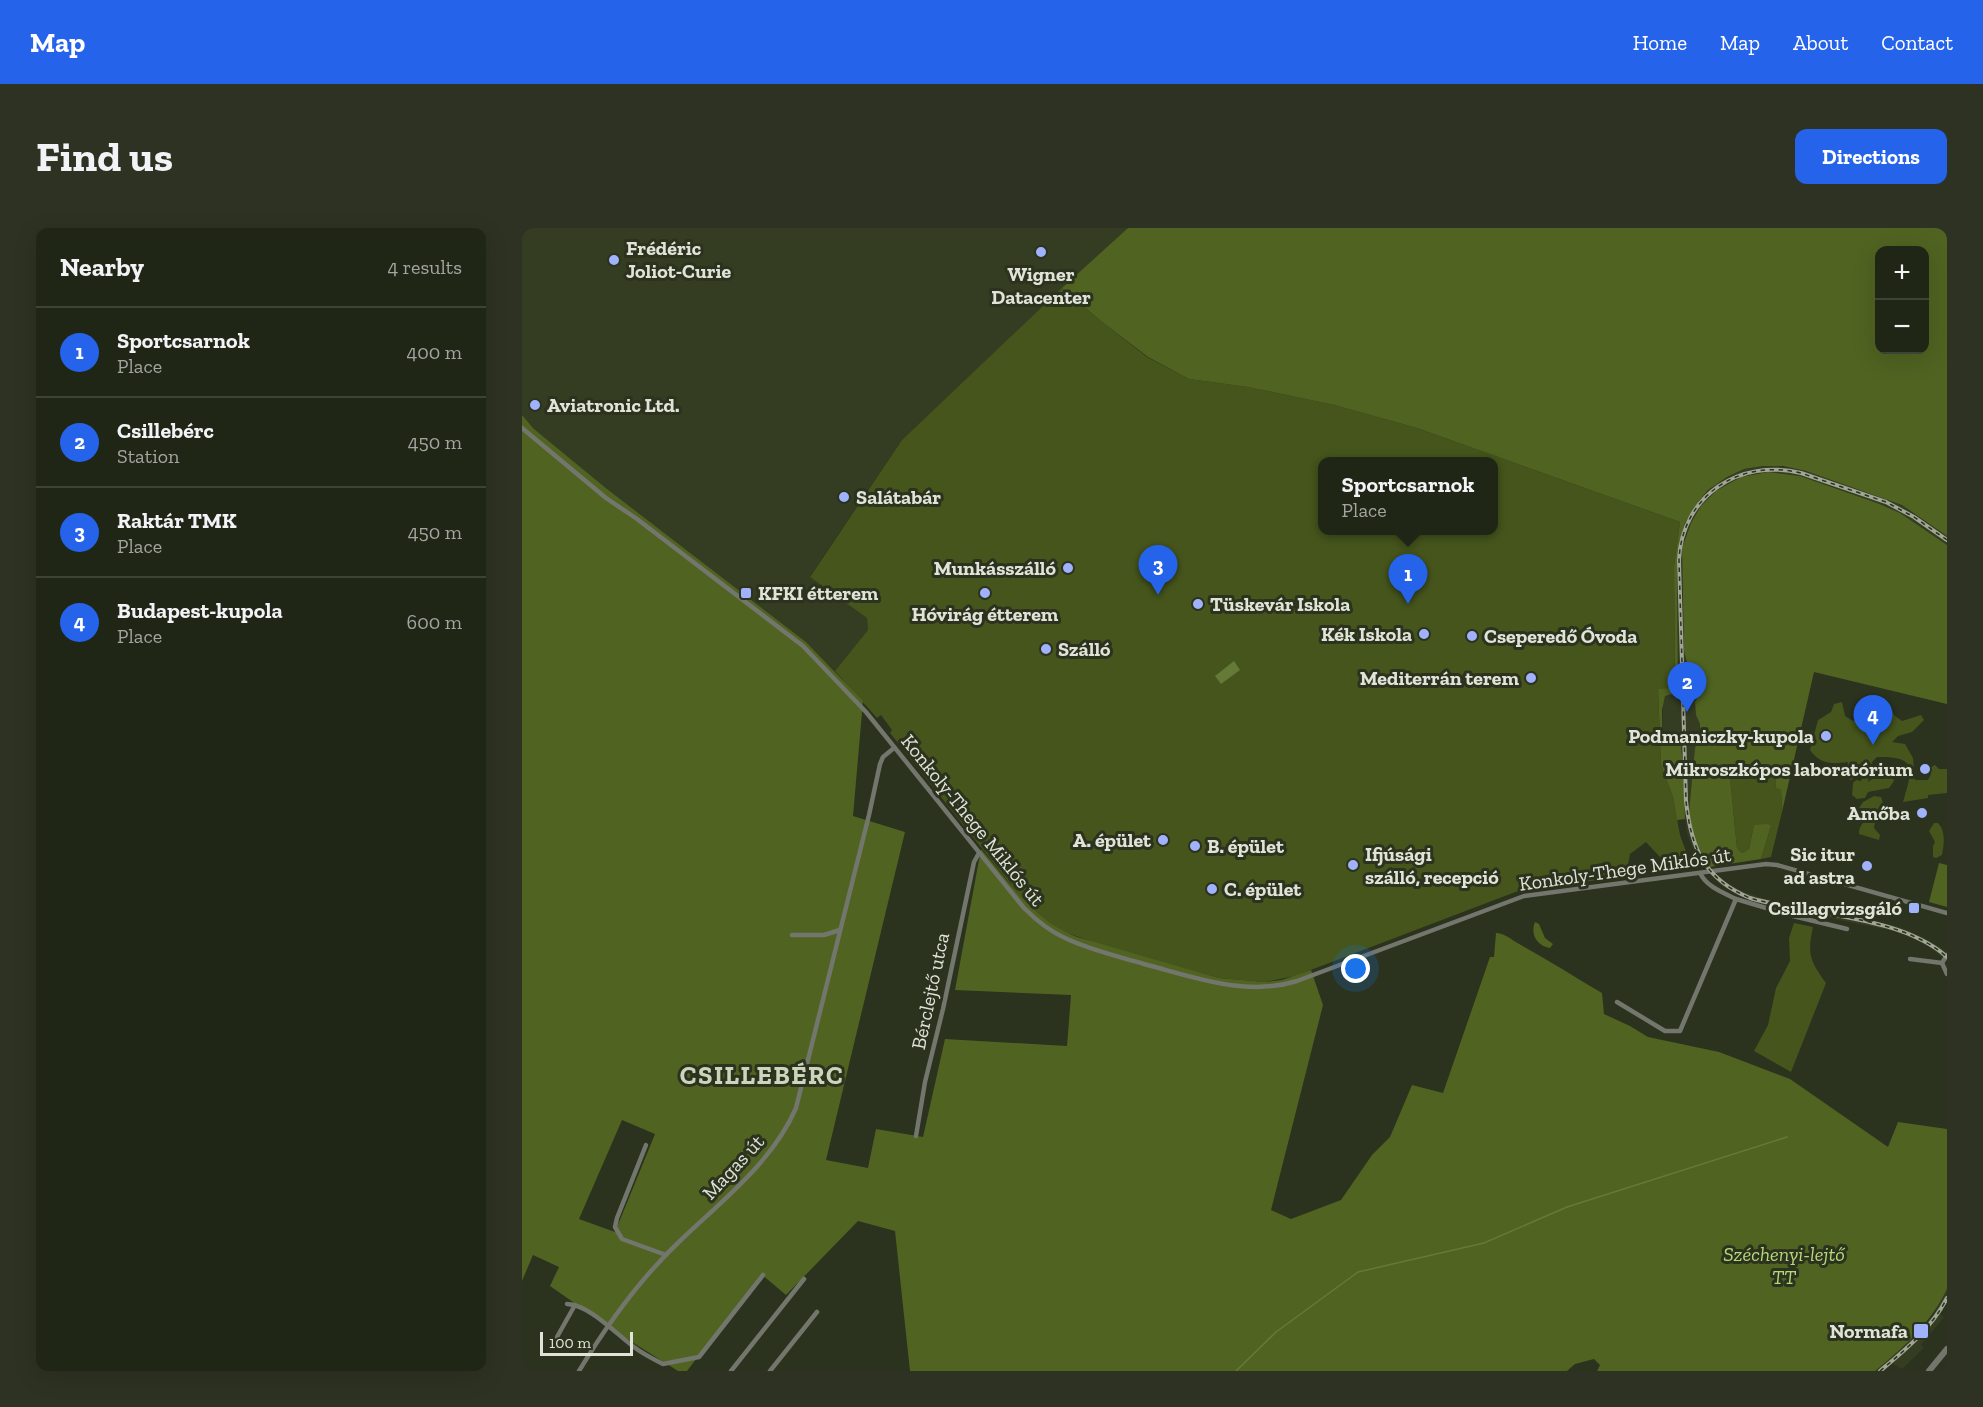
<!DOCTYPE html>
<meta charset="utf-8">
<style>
:root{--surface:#202616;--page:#2d3223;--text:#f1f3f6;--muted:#a2a5a1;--line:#3d4335;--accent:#2563eb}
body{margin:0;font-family:"Zilla Slab",serif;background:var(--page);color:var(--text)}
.controls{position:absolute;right:18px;top:18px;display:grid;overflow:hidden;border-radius:12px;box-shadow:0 6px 24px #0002}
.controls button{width:54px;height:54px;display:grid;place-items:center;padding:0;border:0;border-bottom:2px solid var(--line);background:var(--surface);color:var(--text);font:30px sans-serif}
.scale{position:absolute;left:18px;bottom:15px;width:93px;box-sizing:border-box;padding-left:6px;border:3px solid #e0e4d8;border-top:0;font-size:16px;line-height:21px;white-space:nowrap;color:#e0e4d8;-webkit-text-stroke:4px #2b321e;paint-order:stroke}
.you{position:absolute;left:834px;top:741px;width:21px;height:21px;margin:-15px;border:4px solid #fff;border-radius:50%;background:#1a73e8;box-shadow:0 0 0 9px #1a73e833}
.badge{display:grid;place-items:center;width:39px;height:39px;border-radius:50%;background:var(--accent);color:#fff;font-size:20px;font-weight:700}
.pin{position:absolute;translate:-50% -50px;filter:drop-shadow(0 2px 3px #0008)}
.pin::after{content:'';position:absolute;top:32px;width:21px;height:18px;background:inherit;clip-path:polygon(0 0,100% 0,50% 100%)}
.popup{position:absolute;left:796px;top:229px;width:180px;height:78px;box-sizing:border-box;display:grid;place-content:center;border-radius:12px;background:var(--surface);filter:drop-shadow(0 2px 4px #0005);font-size:20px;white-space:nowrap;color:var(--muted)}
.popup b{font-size:22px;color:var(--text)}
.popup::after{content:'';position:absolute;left:50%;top:100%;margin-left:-12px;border:12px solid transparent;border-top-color:var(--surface)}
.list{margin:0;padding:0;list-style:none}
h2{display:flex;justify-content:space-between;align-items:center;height:78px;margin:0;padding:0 24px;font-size:26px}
h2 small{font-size:20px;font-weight:400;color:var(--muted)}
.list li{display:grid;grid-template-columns:39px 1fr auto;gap:18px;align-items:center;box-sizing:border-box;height:90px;padding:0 24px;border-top:2px solid var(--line)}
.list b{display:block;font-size:22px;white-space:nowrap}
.list p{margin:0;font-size:20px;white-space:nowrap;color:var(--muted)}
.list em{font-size:20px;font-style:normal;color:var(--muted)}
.map{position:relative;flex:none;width:1425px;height:1143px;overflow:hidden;border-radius:12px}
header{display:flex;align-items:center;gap:36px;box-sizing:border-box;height:84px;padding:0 30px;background:var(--accent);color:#fff}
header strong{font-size:28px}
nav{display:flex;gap:33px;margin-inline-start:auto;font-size:21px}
.intro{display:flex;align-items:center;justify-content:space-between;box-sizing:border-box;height:144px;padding:0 36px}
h1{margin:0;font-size:42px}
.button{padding:15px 27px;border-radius:12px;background:var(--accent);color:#fff;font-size:21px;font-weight:700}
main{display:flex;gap:36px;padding:0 36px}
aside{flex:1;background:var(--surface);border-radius:12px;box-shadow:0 6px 24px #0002}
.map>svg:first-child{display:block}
.built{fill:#343d22}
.green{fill:#45551c;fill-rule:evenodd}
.forest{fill:#506321;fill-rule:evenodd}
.water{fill:#667a38}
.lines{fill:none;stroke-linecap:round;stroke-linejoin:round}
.stream{stroke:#667a38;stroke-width:1.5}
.minor{stroke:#72766c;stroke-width:4.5}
.tertiary{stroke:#72766c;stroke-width:6}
.rail-casing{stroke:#a0a596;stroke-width:4}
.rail{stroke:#2b321e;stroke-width:1.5;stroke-dasharray:4.5;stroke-linecap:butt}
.poi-dot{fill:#a1b2fd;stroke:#2b321e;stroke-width:2}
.labels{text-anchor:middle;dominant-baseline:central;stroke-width:6;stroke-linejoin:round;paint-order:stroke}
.poi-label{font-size:20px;font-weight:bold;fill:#e0e4d8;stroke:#2b321e;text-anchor:start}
.street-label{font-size:20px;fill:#e0e4d8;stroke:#2b321e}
.park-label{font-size:20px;font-style:italic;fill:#b8d779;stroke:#2b321e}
.district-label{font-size:26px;font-weight:bold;letter-spacing:1.5px;fill:#ccd5bc;stroke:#2b321e}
</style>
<header>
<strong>Map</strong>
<nav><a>Home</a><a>Map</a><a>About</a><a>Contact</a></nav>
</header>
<div class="intro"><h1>Find us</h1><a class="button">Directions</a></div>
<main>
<aside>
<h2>Nearby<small>4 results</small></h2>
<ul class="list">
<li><span class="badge">1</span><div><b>Sportcsarnok</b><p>Place</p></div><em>400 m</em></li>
<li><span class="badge">2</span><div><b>Csillebérc</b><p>Station</p></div><em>450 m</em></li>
<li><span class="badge">3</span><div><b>Raktár TMK</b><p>Place</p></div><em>450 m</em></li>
<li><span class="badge">4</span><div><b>Budapest-kupola</b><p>Place</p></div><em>600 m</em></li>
</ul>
</aside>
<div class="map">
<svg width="1425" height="1143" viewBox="0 0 1425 1143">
<rect width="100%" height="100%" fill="#2b321e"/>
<g class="built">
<polygon points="0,0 606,0 380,212 288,348 345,390 346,402 313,443 284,414 85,261 12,201 0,187"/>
<polygon points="1251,237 1284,243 1380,277 1425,308 1425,317 1378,285 1355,275 1278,248 1246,244 1224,247 1169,295 1162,312 1159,343 1162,423 1178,466 1173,474 1174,487 1178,496 1178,508 1173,520 1167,584 1171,608 1176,622 1191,642 1203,654 1222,664 1243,671 1374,698 1388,703 1418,719 1425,725 1425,733 1406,718 1378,704 1249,679 1218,668 1201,658 1182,639 1172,623 1165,605 1160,564 1161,535 1157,504 1140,504 1141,473 1144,467 1153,462 1156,455 1155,341 1158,312 1171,282 1181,268 1192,257 1205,249 1222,241"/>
<polygon points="1425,1061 1425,1074 1418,1086 1422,1089 1399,1117 1402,1120 1380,1141 1370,1135 1361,1143 1353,1143 1396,1104 1413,1084"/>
</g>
<g class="green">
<path d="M540,60l40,34 45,35 42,22 59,8 86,18 83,23 263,94 -6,45 1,122h-17l3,76 12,32 7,38 12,33 -20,2 -26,-28 -16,12 -4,22 -108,15 -223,85 -30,6 -46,-4 -118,-33 -39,-14 -31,-21 -141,-177 2,-3 -11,-15 -4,3 -42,-47 33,-41 -1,-12 -57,-41 92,-137zM800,234h172v68h-172z"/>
<path d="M1320,474l3,14 8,5 5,-4v-6l2,-1 5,9 3,1 14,-5 3,-5 5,-1 5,7 7,5 19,-6 3,5 -12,12 -14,4 -6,6 13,2 8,14 2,22h13l3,-6 -2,-6 6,-3 4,4h8v24l-19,2v3l-25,4c9,-32 16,-46 -26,-45l-5,5 -4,20 8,-6 7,-2 3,4 6,-2 2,5 -5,7 -21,4 -3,6 -8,1 -5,-4 1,-12 3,-3 5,1 5,-17h-4l-3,14 -9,2 -5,-5 3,-13c-16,2 -27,3 -38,-12l8,-30 13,-8 3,-8z"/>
<polygon points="1256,541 1253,546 1254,560 1259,562 1260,584 1249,629 1239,631 1249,598 1232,597 1227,621 1220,625 1215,620 1208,549 1215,544"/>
<path d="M1352,568l7,1 4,11 8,9v5l-10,-4 -8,4 -1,6 6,7 -1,5 -20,-6v-2c1,-11 11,-13 15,-21l-15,-3 4,-6z"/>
<path d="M1412,595h4c8,8 6,22 4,32l-6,3 -3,-1v-11l2,-4 -6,-11z"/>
<path d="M1272,695l19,4c-6,27 -3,34 13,56l-35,89 -37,-21 14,-26 8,-37 14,-27 -1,-23z"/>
</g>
<g class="forest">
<path d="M606,0h819v308l-45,-31 -96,-34 -23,-5h-20l-19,3 -17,8 -19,13 -9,11 -14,22 -5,17 -3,29 1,114 -2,10 -11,3 -3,14v22h17l4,31 2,56 -8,1 -4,-23 -12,-32 -3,-76 17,-1 -1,-121 6,-45 -263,-94 -83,-23 -86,-18 -59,-8 -41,-22 -46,-35 -40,-34zM1402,22v100h-44v-100z"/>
<path d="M0,187l12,14 73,60 199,153 57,59 -10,115 52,16 -79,328 42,8 8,-39 47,8 22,-98 122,7 4,-51 -116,-5 26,-141c29,34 53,72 96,88l142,41 46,4 17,-2 29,-10 12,35 -52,205 20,9 50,-19 31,-45 18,-18 22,-52 31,8 47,-136h4l2,-24c11,1 15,7 25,12 27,15 54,32 81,48l2,21 26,12 18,11 71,15 71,27 98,68 10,-25 49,7v160c-16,34 -43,58 -72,82h-278l3,-6 -6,-6 -19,5 -8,7h-657l-15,-140 -37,-10 -72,74 -25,-21 -74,97h-9l-65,-41 -63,-44 9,-19 -26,-12 -11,26zM100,892l33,14 -40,98 -36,-13z"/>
<polygon points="1246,244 1278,248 1355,275 1378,285 1425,317 1425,476 1292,444 1260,584 1259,562 1254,560 1253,546 1255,541 1215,544 1208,549 1215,620 1220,625 1227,621 1232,597 1246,596 1249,598 1239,631 1188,639 1173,614 1167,584 1173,520 1178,508 1178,496 1174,487 1173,474 1178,465 1177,459 1170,453 1162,423 1160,320 1169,295 1179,278 1194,263 1219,249"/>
<polygon points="1417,635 1425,637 1425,679 1407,674"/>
<path d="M1013,694l4,2 6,14 8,6 -3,4c-13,-2 -20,-14 -15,-26z"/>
</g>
<polygon class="water" points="712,433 718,442 699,456 693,448"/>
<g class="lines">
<polyline class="stream" points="714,1143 754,1104 836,1044 962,1015 1045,979 1265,909"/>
<g class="minor">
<path d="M0,200l84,70 31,21 166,127 63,66 158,196c12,12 25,23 41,30 25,12 52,18 79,26 50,13 102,33 153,17l227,-85 242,-32 11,1 170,48"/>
<polyline points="1214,671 1271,688 1325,701"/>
<polyline points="270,707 302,707 318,702"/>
<polyline points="1425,727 1420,735 1425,746"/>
<polyline points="1388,731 1420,735"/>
<path d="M1095,774l48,29h15l56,-132c-14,-7 -29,-12 -36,-26"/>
<polyline points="394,908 403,854 421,781 452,634 457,625"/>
<polyline points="124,917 95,990 93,999 100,1011 144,1027"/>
<path d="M45,1076c23,1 49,30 67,43 9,7 19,12 29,17l36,-7 64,-82"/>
<polyline points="35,1109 53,1077"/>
<path d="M57,1143c29,-48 63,-95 104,-133 41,-39 90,-77 113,-130l73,-293 11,-51 3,-7 11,-9"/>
<polyline points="209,1143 282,1051"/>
<polyline points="248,1143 295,1084"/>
</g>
<polyline class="tertiary" points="1407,1143 1425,1121"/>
<g class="rail-casing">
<g id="rail">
<path d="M1425,312l-33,-23 -28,-15 -85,-29c-61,-15 -119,22 -122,87l7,241c5,47 18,78 64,97 61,18 150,17 197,59"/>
<path d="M1358,1143c26,-22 51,-42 67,-73"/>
</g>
</g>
<use href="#rail" class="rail"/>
</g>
<g class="poi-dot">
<circle cx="519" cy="24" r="6"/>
<circle cx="92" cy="32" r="6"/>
<circle cx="13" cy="177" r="6"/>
<circle cx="322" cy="269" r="6"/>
<circle cx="546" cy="340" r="6"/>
<rect x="218" y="359" width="12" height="12" rx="3"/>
<circle cx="463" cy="365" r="6"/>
<circle cx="676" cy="376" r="6"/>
<circle cx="902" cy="406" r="6"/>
<circle cx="950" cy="408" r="6"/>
<circle cx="524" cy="421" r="6"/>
<circle cx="1009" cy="450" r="6"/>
<circle cx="1304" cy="508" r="6"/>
<circle cx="1403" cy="541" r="6"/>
<circle cx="1400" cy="585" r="6"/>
<circle cx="641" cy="612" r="6"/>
<circle cx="673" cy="618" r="6"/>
<circle cx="831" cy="637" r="6"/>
<circle cx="1345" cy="638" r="6"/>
<circle cx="690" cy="661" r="6"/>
<rect x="1386" y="674" width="12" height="12" rx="3"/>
<rect x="1391" y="1095" width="16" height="16" rx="3"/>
</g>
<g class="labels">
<g class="poi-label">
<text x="104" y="20">Frédéric<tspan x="104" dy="23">Joliot-Curie</tspan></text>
<text x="519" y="46" text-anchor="middle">Wigner<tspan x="519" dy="23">Datacenter</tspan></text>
<text x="25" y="177">Aviatronic Ltd.</text>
<text x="334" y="269">Salátabár</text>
<text x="534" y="340" text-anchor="end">Munkásszálló</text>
<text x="236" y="365">KFKI étterem</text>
<text x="688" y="376">Tüskevár Iskola</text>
<text x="463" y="386" text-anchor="middle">Hóvirág étterem</text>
<text x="890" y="406" text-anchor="end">Kék Iskola</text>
<text x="962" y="408">Cseperedő Óvoda</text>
<text x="536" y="421">Szálló</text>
<text x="997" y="450" text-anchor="end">Mediterrán terem</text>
<text x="1292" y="508" text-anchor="end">Podmaniczky-kupola</text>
<text x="1391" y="541" text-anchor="end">Mikroszkópos laboratórium</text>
<text x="1388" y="585" text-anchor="end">Amőba</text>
<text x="629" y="612" text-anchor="end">A. épület</text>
<text x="685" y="618">B. épület</text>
<text x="843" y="626">Ifjúsági<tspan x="843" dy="23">szálló, recepció</tspan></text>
<text x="1333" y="626" text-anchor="end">Sic itur<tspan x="1333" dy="23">ad astra</tspan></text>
<text x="702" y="661">C. épület</text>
<text x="1380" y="680" text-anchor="end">Csillagvizsgáló</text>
<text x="1386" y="1103" text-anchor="end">Normafa</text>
</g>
<g class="street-label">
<text transform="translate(451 592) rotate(51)">Konkoly-Thege Miklós út</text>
<text transform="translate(1103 641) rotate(-8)">Konkoly-Thege Miklós út</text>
<text transform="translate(408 763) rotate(-78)">Bérclejtő utca</text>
<text transform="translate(211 939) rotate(-47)">Magas út</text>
</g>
<g class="park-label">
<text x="1262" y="1026">Széchenyi-lejtő<tspan x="1262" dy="23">TT</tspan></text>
</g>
<g class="district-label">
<text x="240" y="847">CSILLEBÉRC</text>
</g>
</g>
</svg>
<div class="controls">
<button>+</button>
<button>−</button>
</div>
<div class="scale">100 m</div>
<div class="you"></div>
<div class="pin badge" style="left:886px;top:376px">1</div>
<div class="popup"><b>Sportcsarnok</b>Place</div>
<div class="pin badge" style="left:1165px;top:484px">2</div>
<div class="pin badge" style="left:636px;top:367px">3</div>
<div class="pin badge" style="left:1351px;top:517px">4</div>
</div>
</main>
